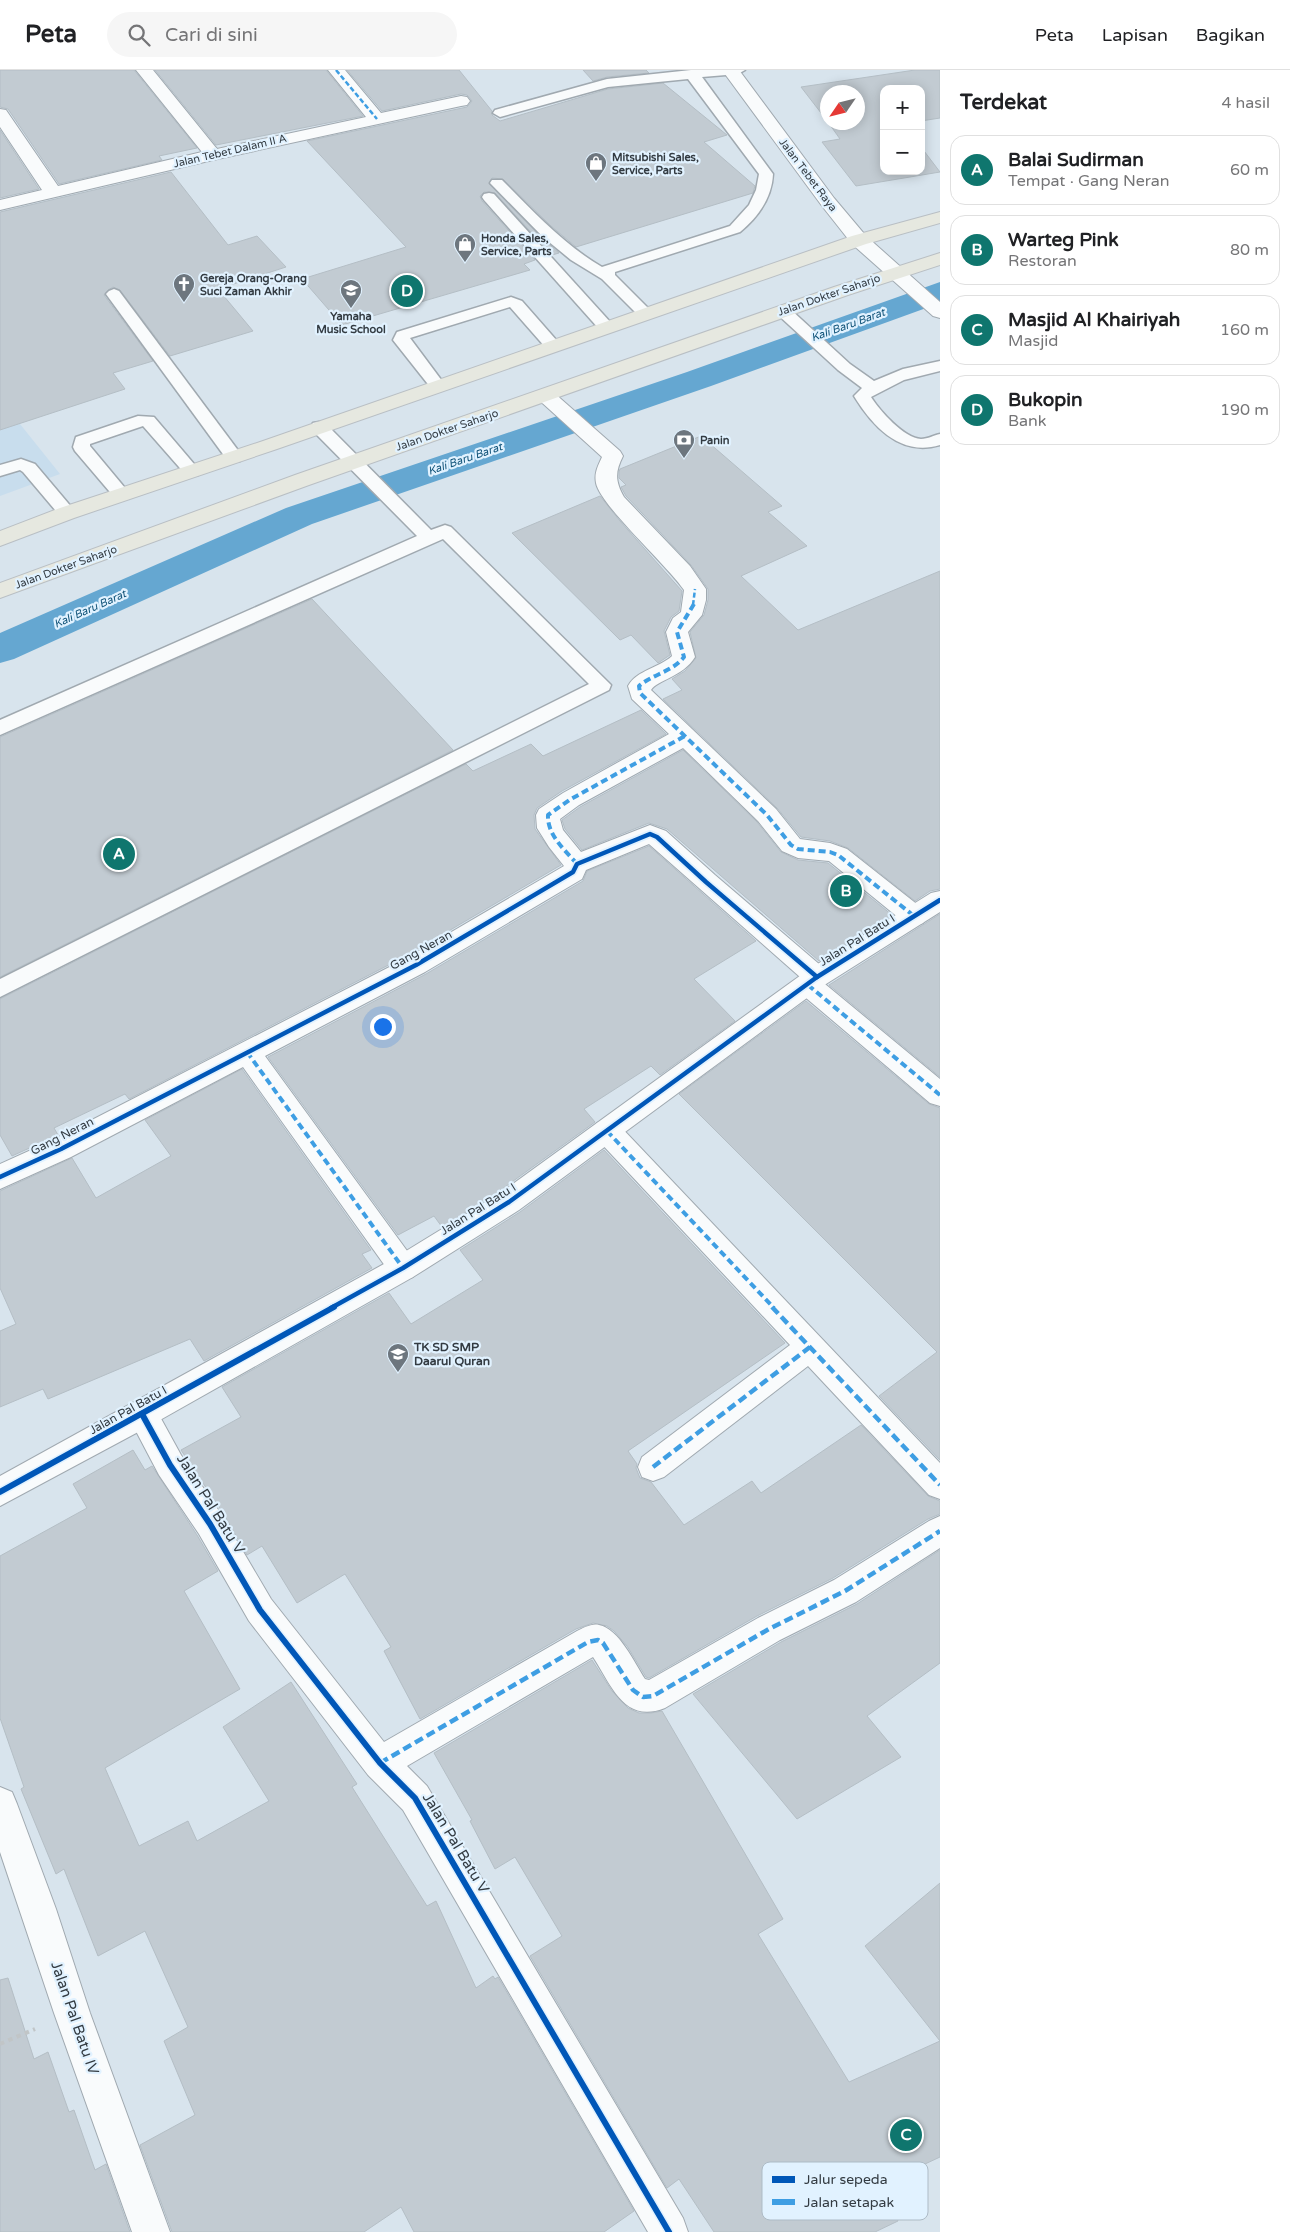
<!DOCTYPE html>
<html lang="id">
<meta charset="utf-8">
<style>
:root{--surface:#fff;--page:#f6f6f6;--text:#202124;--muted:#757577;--line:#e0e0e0;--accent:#0f766e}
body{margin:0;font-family:"Varela Round",sans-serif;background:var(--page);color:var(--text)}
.controls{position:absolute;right:15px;top:15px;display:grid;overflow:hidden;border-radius:10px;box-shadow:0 2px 12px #0003}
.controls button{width:45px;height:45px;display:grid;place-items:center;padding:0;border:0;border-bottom:1px solid var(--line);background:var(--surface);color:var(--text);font:25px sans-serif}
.compass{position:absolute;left:820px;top:15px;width:45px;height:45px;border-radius:50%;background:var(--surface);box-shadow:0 2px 12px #0003;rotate:235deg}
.you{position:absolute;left:382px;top:956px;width:18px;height:18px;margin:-12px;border:4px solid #fff;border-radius:50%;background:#1a73e8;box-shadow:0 0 0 8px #1a73e833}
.badge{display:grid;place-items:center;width:32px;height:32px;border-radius:50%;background:var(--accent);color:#fff;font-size:16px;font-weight:700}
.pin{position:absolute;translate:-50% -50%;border:2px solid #fff;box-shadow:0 1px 5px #0006}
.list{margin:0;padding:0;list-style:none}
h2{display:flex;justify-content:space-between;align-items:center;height:65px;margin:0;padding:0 20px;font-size:21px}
h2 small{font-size:16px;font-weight:400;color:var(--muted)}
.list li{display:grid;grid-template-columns:32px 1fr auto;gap:15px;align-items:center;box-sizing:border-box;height:70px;margin:0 10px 10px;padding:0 10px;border:1px solid var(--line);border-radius:15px}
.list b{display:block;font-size:19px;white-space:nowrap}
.list p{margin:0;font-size:16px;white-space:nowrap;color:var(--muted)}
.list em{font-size:16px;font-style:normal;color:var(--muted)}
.icon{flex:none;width:28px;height:28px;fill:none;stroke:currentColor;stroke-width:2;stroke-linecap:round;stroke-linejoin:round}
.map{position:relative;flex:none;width:940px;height:2162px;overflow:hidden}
header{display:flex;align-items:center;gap:30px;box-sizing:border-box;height:70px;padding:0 25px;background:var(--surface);border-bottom:1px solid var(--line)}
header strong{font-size:24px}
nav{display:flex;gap:28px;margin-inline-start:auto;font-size:18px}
.search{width:350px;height:45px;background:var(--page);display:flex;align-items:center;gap:12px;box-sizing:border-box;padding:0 18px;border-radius:28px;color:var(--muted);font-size:19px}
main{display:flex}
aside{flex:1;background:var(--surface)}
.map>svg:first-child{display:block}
.built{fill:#c8dded}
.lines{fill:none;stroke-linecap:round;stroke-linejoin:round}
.canal{fill:#65a7d1;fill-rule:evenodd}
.building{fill:#c2cbd2;stroke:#b4bec5}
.lane-casing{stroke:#a0a9b0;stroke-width:3}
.street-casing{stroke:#a0a9b0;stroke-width:2}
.secondary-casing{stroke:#a0a9b0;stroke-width:2}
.primary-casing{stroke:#b9bfc4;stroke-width:2}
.path{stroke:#c1c5c7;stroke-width:4;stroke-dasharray:4.5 4.5;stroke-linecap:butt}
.lane{fill:#f9fbfc;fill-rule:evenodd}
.street{fill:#f9fbfc;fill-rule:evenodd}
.secondary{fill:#f9fbfc;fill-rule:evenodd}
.primary{fill:#e6e8e0;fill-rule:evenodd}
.quiet-far2{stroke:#3e9ee3;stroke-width:2.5;stroke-dasharray:5 2.5;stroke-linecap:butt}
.quiet-far1{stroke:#3e9ee3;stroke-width:4;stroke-dasharray:7 4;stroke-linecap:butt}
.quiet{stroke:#3e9ee3;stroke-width:4.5;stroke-dasharray:9 4.5;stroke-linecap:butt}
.cycleway-far1-casing{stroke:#e1f2ff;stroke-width:8}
.cycleway-casing{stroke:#e1f2ff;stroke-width:9}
.cycleway-far1{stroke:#0057b8;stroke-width:4.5}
.cycleway{stroke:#0057b8;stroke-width:6}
.labels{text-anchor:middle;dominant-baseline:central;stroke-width:4.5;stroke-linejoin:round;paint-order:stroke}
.far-street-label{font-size:11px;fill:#333b42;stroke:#e1f2ff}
.far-poi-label{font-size:11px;font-weight:bold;fill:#333b42;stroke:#e1f2ff;text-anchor:start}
.far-water-label{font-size:11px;font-style:italic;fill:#105379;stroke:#e1f2ff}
.street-label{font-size:12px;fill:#333b42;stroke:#e1f2ff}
.poi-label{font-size:12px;font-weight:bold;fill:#333b42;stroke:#e1f2ff;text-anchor:start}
.near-street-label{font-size:15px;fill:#333b42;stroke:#e1f2ff}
.key{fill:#e1f2ff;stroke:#adbbc6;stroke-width:1}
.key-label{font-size:14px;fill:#333b42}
</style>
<header>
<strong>Peta</strong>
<div class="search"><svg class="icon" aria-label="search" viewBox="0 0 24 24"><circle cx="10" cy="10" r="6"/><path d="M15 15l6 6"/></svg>Cari di sini</div>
<nav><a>Peta</a><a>Lapisan</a><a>Bagikan</a></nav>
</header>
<main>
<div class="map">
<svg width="940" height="2162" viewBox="0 0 940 2162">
<rect width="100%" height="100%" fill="#d8e4ed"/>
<polygon class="built" points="0,329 60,404 0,426"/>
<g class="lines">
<polygon class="canal" points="940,212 940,233 711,316 312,454 14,589 0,593 0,563 286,438 687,302"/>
</g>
<g class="building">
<polygon points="0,0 134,0 197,78 159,86 162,90 59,114 8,39 0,37"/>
<polygon points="155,0 326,0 363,46 216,75"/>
<polygon points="347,0 459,0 492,41 492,45 500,51 608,19 663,13 727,65 704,72 755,116 754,119 753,123 576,177 551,156 503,109 492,108 489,114 542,168 559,183 552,185 495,123 484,122 480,126 482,131 535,190 524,194 530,200 342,255 302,209 406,177 307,71 467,37 472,31 467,25 461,24 382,41"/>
<polygon points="583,0 646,0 649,3 607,7 593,11"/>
<polygon points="915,0 940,0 940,48 921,51 921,19 884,19 884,101 921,101 921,77 940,102 856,116 822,72 840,69 828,52 858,52 858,22 828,22 828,52 801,17"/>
<polygon points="0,60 39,119 0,128"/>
<polygon points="171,102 228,175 257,166 286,197 218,219 253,261 170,286 120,220 113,217 108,220 104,225 153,291 113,303 125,319 0,360 0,142"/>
<polygon points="701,366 782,436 768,442 807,476 741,506 798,560 940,501 940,819 930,821 915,831 848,778 830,771 801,767 777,738 663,629 682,620 672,609 685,601 696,588 690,562 704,545 708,530 708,519 691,495 626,426 621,417 626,415 619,408 619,402 620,399"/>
<polygon points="600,426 620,451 682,521 679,541 671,547 664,561 670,585 658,593 631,565 620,570 512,463"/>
<polygon points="312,529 453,680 0,907 0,667"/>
<polygon points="641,640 666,664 562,721 537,738 534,745 535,759 561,795 406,886 129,1029 125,1024 54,1058 58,1065 12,1086 0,1065 0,929 466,694 473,701 531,674 543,686"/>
<polygon points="683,680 757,752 781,782 798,790 828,793 892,845 819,891 667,759 649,753 582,780 565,759 562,750 580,737"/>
<polygon points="649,776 756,871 694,909 735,951 660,1005 651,996 584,1039 595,1052 498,1122 442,1157 434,1146 398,1165 268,987 426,904 583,811 587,801"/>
<polygon points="940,844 940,1007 829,915"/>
<polygon points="806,931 929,1034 940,1038 940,1390 879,1326 937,1282 679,1024"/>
<polygon points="242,999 371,1180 362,1184 372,1198 204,1291 190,1269 48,1329 43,1319 0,1337 0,1261 16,1254 0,1218 0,1121 72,1088 96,1128 171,1086 145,1050"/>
<polygon points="604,1080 785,1273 628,1381 637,1394 636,1398 640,1408 651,1412 684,1455 752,1411 761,1423 861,1355 928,1426 940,1431 940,1444 928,1449 833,1508 757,1546 649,1608 646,1607 627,1576 614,1561 607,1556 593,1553 576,1559 420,1649 384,1581 391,1577 345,1504 297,1533 262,1476 247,1485 223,1443 181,1380 241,1347 222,1317 389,1223 411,1254 483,1210 460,1180 520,1142"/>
<polygon points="133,1380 145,1400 152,1396 197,1465 218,1501 184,1521 240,1619 105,1698 139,1776 188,1751 197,1771 269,1731 223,1657 291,1612 357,1714 352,1717 427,1836 436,1831 476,1918 493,1906 495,1909 498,1907 634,2141 604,2162 414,2162 401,2137 364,2162 172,2162 140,2075 195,2045 164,1971 188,1957 145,1861 98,1886 64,1799 56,1804 21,1719 24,1717 0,1648 0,1486 87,1438 73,1414"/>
<polygon points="940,1480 940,1593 867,1646 901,1687 797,1749 693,1624 781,1572 857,1534"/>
<polygon points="592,1590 612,1621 628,1638 639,1643 651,1643 662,1641 783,1849 758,1864 849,2012 940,1971 865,1876 940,1813 940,2087 880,2115 898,2151 875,2162 714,2162 679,2109 667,2118 530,1886 562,1866 515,1787 495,1799 470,1751 472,1750 434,1683"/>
<polygon points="8,1908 34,1989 48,1982 69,2042 74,2040 95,2100 106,2094 130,2162 0,2162 0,1910"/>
</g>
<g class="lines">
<g class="lane-casing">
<g id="lane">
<path d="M691,0h54l-7,4 -36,3 71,97c-1,24 -15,43 -33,58l-125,40v3l38,38 -2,3h-12l-37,-37 -31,-19 -28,-23 -53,-54 2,-3h10c31,31 62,65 100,87l128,-41 19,-21 7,-15 3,-16 -71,-95 -80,8 -108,30 -7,-4 2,-3 112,-31z"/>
<polygon points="489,123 494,124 612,254 614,257 612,260 600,260 484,130 482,127 484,124"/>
<polygon points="114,219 119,221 240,383 242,387 240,391 228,391 106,224 109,221"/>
<polygon points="511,227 522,231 558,272 560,275 558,278 546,278 510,237 410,268 445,315 443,318 431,318 393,270 397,262"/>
<path d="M783,236l6,2 61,56 24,17 29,-12 37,-8v10l-36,9 -33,17c9,14 33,41 50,42 7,0 13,-4 19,-5v11c-39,12 -67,-18 -86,-49l8,-8 -24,-18 -61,-56 -2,-3 2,-3z"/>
<polygon points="138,346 154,347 200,401 198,405 186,405 143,356 90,374 90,376 130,424 127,428 121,429 115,428 75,381 73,377 76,367"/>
<polygon points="319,352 325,353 431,460 445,455 451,457 611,615 609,620 0,927 0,909 589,614 443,469 0,665 0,650 417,466 313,361 311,357 313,353"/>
<polygon points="21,389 35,394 73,439 76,443 73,447 67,449 61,447 23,402 20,400 0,406 0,395"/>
</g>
</g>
<g class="street-casing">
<g id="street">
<polygon points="136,0 153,0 217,79 366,47 328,0 345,0 381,43 461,26 467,27 470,31 467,35 461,36 213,90 0,140 0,130 42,120 0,57 0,39 6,40 58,116 202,82"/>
<path d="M546,320l7,2 67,59 3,5c-8,16 -8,25 1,41l66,69 16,23v11l-4,15 -14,17 7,25c-12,20 -38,23 -44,33l125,119 24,30 30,4 17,6 76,60 4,7 -4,7 -9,3 -9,-3 -76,-62 -31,-3 -16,-7 -24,-30 -75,-73 -104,57 -19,14 3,11 18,22 69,-27 16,6 49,44 111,95 4,7 -5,7 115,95v27l-10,-3 -131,-111 -4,-7 5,-8 -151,-133 -63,26 -4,9 -157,93 -160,84 148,203 4,9 -4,9 -10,3 -10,-3 -150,-210 -172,90 -71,32v-25l51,-23 356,-183 157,-92 -15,-19 -12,-19 -1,-13 3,-6 24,-16 106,-59 -37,-35 -4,-13c9,-16 31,-18 44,-30l-6,-24 7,-14 8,-6 3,-22c-17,-25 -84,-85 -88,-107 -2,-10 2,-17 6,-26l-63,-57 -3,-4 3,-4z"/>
<polygon points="607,1050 617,1053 940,1393 940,1429 929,1425 808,1296 664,1407 653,1411 642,1407 638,1397 642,1387 790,1275 597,1069 593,1061 597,1053"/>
<path d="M142,1330l11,4 28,51 40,59 50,85 113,143 193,-111c6,-3 15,-8 22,-6 20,4 35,37 46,54l4,1 109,-62 76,-38 95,-59 11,-5v32l-84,54 -76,38 -115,68c-41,16 -53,-22 -72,-51l-186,109 20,20 256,432 5,14h-40l-245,-422 -35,-35 -119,-154 -50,-87 -40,-59 -32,-61 4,-10z"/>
<polygon points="0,1717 12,1722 17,1734 56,1839 90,1943 170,2162 132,2162 54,1943 0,1782"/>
</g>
</g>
<g class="secondary-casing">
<g id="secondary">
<polygon points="722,0 739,0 834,128 866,166 940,232 940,248 933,246 852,174 822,136"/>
<polygon points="940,821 940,842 826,914 519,1140 413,1207 153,1354 0,1436 0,1406 393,1189 499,1124 808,900 931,823"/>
</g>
</g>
<g class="primary-casing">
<g id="primary">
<polygon points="940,142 940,153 866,174 277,379 74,448 0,476 0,461 60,438 263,371 852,166"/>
<polygon points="940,183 940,195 848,225 309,415 0,528 0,513 295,405 834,217"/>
</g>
</g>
<polyline class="path" points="0,1974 35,1959"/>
<use href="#lane" class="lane"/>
<use href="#street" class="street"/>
<use href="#secondary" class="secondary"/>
<use href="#primary" class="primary"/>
<g class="quiet-far2">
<polyline points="336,0 377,49"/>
<polyline points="693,535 695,519"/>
</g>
<g class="quiet-far1">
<path d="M694,534l-17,28 7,25c-12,15 -31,17 -45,29l1,7 127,122 24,30 7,4 32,3 8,3 76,61"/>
<path d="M577,794c-12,-14 -30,-29 -29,-49l23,-16 114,-63"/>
<polyline points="808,915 940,1025"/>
<polyline points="247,982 403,1198"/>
<polyline points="607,1061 774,1238"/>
</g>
<g class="quiet">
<polyline points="772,1237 940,1415"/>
<polyline points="653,1397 810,1277"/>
<polyline points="380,1693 588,1572 598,1570 603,1573 633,1620 643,1627 653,1626 769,1559 845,1521 940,1461"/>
</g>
<g class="cycleway-far1-casing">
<g id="cycleway-far1">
<polyline points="0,1107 61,1079 416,895 573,802 577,794 650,764 657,767 706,812 817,907"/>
<polyline points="331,1238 403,1198 509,1132 817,907 940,830"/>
</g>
</g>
<g class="cycleway-casing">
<g id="cycleway">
<polyline points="142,1344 170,1395 210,1454 260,1540 380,1693 415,1728 669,2162"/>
<polyline points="0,1422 334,1237"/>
</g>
</g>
<use href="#cycleway-far1" class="cycleway-far1"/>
<use href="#cycleway" class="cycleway"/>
</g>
<defs>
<g id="shop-pin" transform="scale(1.125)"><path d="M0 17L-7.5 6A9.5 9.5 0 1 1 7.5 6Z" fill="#6d767e" stroke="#e1f2ff"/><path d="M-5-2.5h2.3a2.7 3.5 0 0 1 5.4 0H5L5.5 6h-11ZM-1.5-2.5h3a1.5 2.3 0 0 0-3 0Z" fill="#fff"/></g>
<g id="church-pin" transform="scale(1.125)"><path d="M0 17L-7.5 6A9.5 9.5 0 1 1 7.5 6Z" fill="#6d767e" stroke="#e1f2ff"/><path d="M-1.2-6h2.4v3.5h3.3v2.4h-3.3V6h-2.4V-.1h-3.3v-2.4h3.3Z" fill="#fff"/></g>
<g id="school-pin" transform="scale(1.125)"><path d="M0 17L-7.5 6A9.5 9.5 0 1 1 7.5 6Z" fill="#6d767e" stroke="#e1f2ff"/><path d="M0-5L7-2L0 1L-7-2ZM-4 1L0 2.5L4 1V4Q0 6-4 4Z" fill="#fff"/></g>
<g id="bank-pin" transform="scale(1.125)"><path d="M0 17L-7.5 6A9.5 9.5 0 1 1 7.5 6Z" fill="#6d767e" stroke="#e1f2ff"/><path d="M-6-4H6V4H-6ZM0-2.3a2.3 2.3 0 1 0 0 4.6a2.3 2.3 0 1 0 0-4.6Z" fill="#fff"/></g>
</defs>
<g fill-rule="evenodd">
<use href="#shop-pin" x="596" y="93"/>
<use href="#shop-pin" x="465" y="174"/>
<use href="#church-pin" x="184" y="214"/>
<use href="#school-pin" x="351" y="220"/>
<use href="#bank-pin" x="684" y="370"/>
<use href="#school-pin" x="398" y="1284"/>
</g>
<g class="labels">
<g class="far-street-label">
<text transform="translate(230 81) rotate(-13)">Jalan Tebet Dalam II A</text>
<text transform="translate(808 105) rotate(53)">Jalan Tebet Raya</text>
<text transform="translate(829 225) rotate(-19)">Jalan Dokter Saharjo</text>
<text transform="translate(447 360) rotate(-19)">Jalan Dokter Saharjo</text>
<text transform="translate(66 497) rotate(-20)">Jalan Dokter Saharjo</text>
</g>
<g class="far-poi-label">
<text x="612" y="87">Mitsubishi Sales,<tspan x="612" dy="13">Service, Parts</tspan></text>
<text x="481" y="168">Honda Sales,<tspan x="481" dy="13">Service, Parts</tspan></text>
<text x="200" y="208">Gereja Orang-Orang<tspan x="200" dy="13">Suci Zaman Akhir</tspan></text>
<text x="351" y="246" text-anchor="middle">Yamaha<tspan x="351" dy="13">Music School</tspan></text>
<text x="700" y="370">Panin</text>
</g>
<g class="far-water-label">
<text transform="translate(848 255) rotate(-20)">Kali Baru Barat</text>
<text transform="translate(465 389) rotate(-19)">Kali Baru Barat</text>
<text transform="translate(90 539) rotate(-24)">Kali Baru Barat</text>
</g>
<g class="street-label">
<text transform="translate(857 870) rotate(-32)">Jalan Pal Batu I</text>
<text transform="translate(421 880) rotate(-29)">Gang Neran</text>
<text transform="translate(62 1066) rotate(-27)">Gang Neran</text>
<text transform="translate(478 1139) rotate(-32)">Jalan Pal Batu I</text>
<text transform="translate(128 1340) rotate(-29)">Jalan Pal Batu I</text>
</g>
<g class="poi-label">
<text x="414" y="1277">TK SD SMP<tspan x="414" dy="14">Daarul Quran</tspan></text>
</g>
<g class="near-street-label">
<text transform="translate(211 1434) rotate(58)">Jalan Pal Batu V</text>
<text transform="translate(456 1773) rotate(59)">Jalan Pal Batu V</text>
<text transform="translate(75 1948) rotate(71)">Jalan Pal Batu IV</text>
</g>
</g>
<rect x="762" y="2092" width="166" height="58" rx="8" class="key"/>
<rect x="772" y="2106" width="23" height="7" fill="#0057b8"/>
<rect x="772" y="2129" width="23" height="6" fill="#3e9ee3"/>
<g class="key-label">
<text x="804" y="2114">Jalur sepeda</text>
<text x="804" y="2137">Jalan setapak</text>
</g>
</svg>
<div class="controls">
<button>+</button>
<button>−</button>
</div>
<svg class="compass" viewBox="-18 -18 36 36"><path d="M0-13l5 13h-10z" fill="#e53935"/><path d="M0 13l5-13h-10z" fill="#757577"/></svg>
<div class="you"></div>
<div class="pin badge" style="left:119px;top:784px">A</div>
<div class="pin badge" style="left:846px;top:821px">B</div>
<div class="pin badge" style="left:906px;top:2065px">C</div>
<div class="pin badge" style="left:407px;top:221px">D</div>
</div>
<aside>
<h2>Terdekat<small>4 hasil</small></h2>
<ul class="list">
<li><span class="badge">A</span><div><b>Balai Sudirman</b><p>Tempat · Gang Neran</p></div><em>60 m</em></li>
<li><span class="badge">B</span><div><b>Warteg Pink</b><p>Restoran</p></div><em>80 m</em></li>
<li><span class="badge">C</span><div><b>Masjid Al Khairiyah</b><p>Masjid</p></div><em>160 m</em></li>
<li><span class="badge">D</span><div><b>Bukopin</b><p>Bank</p></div><em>190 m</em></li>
</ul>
</aside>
</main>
